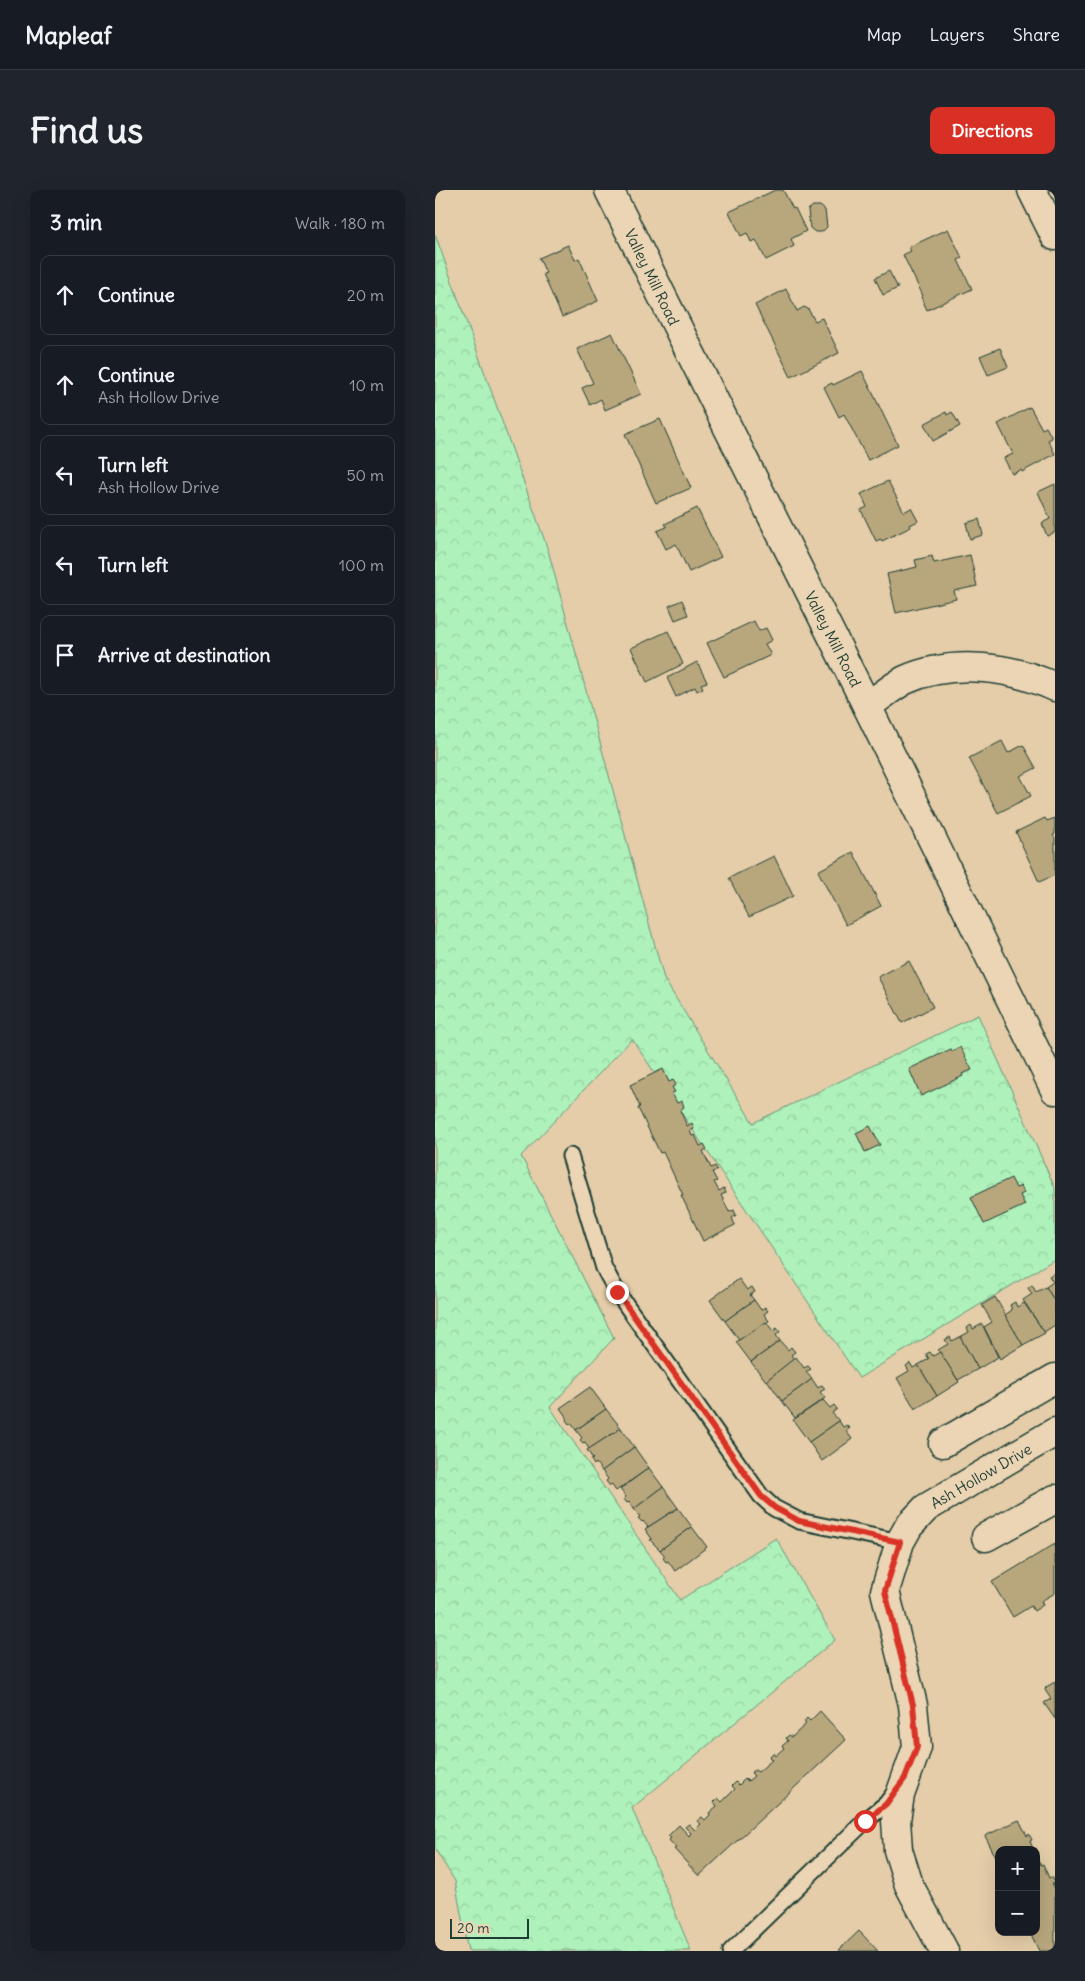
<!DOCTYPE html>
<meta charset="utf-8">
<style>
:root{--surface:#171b24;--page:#20242c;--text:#f1f3f6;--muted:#9ea1a6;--line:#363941;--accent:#d93025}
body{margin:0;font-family:Delius,sans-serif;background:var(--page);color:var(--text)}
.controls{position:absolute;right:15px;bottom:15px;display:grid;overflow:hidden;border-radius:10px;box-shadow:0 5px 20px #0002}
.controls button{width:45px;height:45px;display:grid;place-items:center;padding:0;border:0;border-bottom:1px solid var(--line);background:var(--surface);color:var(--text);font:25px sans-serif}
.scale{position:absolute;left:15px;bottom:12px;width:79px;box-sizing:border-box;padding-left:5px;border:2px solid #1f3d34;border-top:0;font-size:14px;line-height:18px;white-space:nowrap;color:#1f3d34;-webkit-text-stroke:4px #ebd5b4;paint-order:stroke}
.stop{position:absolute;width:15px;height:15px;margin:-11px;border:4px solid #d93025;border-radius:50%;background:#fff}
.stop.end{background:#d93025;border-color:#fff;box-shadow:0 1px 5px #0008}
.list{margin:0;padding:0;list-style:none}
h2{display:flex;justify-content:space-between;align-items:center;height:65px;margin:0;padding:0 20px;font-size:21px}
h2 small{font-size:16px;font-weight:400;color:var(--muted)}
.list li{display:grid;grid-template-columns:32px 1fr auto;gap:15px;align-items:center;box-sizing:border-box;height:80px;margin:0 10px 10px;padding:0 10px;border:1px solid var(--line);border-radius:10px}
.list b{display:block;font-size:19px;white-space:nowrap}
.list p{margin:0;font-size:16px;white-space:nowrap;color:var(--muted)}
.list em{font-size:16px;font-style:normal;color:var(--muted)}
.icon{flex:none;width:28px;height:28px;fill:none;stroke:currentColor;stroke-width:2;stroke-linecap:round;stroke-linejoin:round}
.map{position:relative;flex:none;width:620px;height:1761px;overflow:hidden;border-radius:10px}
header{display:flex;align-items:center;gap:30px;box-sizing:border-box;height:70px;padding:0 25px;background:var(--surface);border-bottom:1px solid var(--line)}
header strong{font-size:24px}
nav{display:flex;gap:28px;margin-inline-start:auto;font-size:18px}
.intro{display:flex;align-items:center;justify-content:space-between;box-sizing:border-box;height:120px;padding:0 30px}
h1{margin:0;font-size:35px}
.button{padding:12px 22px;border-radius:10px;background:var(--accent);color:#fff;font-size:18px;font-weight:700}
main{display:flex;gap:30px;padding:0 30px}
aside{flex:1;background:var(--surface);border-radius:10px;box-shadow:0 5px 20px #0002}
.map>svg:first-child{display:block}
.forest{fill:url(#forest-crowns);stroke:#669778}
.building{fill:#b8a77d;stroke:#1f3d34}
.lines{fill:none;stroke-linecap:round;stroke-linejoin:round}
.lane-casing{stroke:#1f3d34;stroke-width:19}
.street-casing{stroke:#1f3d34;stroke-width:31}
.secondary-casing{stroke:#1f3d34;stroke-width:31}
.lane{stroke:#ebd5b4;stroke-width:15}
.street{stroke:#ebd5b4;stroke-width:28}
.secondary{stroke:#ebd5b4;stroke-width:28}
.route{stroke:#d93025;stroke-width:6}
.labels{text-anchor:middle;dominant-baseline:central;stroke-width:4;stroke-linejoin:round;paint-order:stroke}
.street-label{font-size:15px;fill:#1f3d34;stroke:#ebd5b4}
</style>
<header>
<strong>Mapleaf</strong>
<nav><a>Map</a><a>Layers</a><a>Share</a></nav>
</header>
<div class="intro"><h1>Find us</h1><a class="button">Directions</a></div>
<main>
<aside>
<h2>3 min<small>Walk · 180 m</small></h2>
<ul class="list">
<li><svg class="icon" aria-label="ahead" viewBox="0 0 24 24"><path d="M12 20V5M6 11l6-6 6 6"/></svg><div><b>Continue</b></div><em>20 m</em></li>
<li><svg class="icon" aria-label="ahead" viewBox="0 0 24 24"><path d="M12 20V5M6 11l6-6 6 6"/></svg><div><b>Continue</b><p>Ash Hollow Drive</p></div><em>10 m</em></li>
<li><svg class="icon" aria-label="left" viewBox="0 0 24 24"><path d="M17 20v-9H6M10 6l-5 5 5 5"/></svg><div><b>Turn left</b><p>Ash Hollow Drive</p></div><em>50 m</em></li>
<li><svg class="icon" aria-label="left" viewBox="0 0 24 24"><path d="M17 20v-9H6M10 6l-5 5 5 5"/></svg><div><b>Turn left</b></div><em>100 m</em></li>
<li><svg class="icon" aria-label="arrive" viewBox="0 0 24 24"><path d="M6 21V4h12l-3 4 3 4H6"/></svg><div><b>Arrive at destination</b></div></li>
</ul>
</aside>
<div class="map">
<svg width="620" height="1761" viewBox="0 0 620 1761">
<defs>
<pattern id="forest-crowns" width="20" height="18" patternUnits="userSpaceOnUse" patternTransform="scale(1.25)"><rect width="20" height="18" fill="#aef1bb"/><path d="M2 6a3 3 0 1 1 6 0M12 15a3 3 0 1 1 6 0" fill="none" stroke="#95d0a1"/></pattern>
</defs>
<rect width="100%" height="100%" fill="#e4cda8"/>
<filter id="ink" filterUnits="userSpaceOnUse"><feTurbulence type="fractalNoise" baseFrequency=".02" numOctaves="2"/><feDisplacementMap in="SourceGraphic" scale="10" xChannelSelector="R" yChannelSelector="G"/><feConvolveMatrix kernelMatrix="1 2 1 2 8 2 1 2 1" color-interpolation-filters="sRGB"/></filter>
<g filter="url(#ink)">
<polygon class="forest" points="0,44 113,360 229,789 318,933 543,825 620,998 620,1069 424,1188 197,849 86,966 179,1148 115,1217 245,1410 341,1348 400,1450 197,1618 256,1761 33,1761 20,1691 0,1659"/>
<g class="building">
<polygon points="340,0 348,0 358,19 360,18 371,41 356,49 359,56 331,70 321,50 316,52 312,43 306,46 294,22"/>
<polygon points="378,16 385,16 390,20 392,37 387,42 380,42 375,38 373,20"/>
<polygon points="513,39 527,68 523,70 537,99 492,120 486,107 488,106 468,65 476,61 474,57"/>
<polygon points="133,55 140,70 144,68 163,111 127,127 108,84 111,83 104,68"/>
<polygon points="454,81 463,98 448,105 440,88"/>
<polygon points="351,99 362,121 369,117 373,119 380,131 387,128 404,163 356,187 320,115"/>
<polygon points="177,143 206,204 170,220 166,209 155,215 147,198 158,193 142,159"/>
<polygon points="565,158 573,177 553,185 545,166"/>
<polygon points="427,181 463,255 433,270 409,224 404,227 389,197 397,193 398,195"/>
<polygon points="595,217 607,239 611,237 617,248 613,250 620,264 587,282 586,280 577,284 569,268 578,264 563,234"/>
<polygon points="511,222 512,225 517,222 525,236 498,251 489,234"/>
<polygon points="225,229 256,298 221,313 190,244"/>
<polygon points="453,291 469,322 476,318 483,331 475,335 476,337 447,351 446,349 441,351 426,320 432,317 426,304"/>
<polygon points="620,294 620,342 612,346 607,333 615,329 603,302"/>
<polygon points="262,318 286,367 254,382 241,354 231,359 222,341 232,337 230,334"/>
<polygon points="544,329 548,345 535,349 531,333"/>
<polygon points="535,365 542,396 519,401 521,409 461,423 452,384 482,377 480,370 497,366 499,373"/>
<polygon points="247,410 253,425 240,430 234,416"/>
<polygon points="319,431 324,441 331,438 337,450 330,454 336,465 289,487 272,453"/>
<polygon points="233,441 248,474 212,492 196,458"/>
<polygon points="262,472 272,492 266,494 268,498 262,501 260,497 241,507 232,488"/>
<polygon points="567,551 573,563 588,555 601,578 585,586 596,606 563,623 534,568"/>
<polygon points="610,628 612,631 620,628 620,644 618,645 620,648 620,685 604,692 581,642"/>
<polygon points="418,662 446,716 411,735 383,681"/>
<polygon points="339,666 358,706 314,727 294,688"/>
<polygon points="474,771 498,817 467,833 443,787"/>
<polygon points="525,857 537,880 527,884 528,886 486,906 474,879 516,859 517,861"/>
<polygon points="228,879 234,892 238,890 241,895 237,897 240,902 237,903 242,913 247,911 249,917 245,920 252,936 257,933 259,939 255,941 257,946 260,945 265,956 269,954 272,959 268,961 276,978 280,976 282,980 277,982 282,991 279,992 284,1001 289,998 291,1003 286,1005 294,1022 299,1020 301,1025 297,1028 300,1035 268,1051 246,1005 248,1005 228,962 225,963 203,918 205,917 195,895"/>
<polygon points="435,936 445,955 430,962 421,943"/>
<polygon points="576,988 581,998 586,996 589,1003 585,1005 590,1015 549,1034 536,1007"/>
<polygon points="619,1083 620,1085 620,1112 611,1097 618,1092 614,1086"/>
<polygon points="304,1089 312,1100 317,1097 320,1102 315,1105 319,1110 290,1131 275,1110"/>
<polygon points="597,1095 601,1102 611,1097 620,1112 620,1135 609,1142 588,1110 597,1104 593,1098"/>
<polygon points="560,1107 588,1155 565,1169 549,1137 557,1132 547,1115"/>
<polygon points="319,1110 326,1120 330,1117 333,1121 329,1124 334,1131 304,1150 290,1131"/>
<polygon points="580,1112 582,1117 589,1113 610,1143 588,1155 570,1125 577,1120 575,1115"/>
<polygon points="331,1132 338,1141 342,1138 345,1142 341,1145 345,1151 316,1172 301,1152"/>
<polygon points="547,1134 563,1167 543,1179 525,1147 534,1142 532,1138 536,1135 538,1139"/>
<polygon points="515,1147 517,1151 525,1147 543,1179 523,1190 503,1160 513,1154 510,1150"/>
<polygon points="345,1151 353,1160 356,1157 360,1162 356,1165 359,1169 331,1191 316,1172"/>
<polygon points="495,1162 498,1166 505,1162 524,1192 502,1206 483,1175 494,1169 491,1164"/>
<polygon points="361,1167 369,1178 373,1176 376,1179 371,1182 377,1189 347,1211 332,1190"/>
<polygon points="475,1173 478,1178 483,1175 502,1206 480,1219 462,1188 474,1181 471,1176"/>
<polygon points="377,1189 383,1198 387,1195 390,1199 385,1202 390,1208 360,1228 347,1211"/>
<polygon points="155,1197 171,1219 141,1240 136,1233 134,1234 131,1230 132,1228 125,1218"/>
<polygon points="388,1210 395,1218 399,1215 402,1219 397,1223 404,1231 374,1252 358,1230"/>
<polygon points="171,1219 186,1238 154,1259 150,1252 148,1253 145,1250 147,1248 141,1240"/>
<polygon points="404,1231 408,1237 412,1235 415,1238 411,1241 417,1249 387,1271 374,1252"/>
<polygon points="186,1238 199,1257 167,1281 161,1273 159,1275 156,1270 158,1269 152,1260"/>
<polygon points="199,1257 214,1278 181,1301 176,1294 175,1296 171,1291 173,1289 167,1281"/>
<polygon points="214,1278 228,1297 199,1319 194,1311 192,1313 189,1309 191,1307 185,1299"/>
<polygon points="228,1297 243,1318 213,1337 208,1331 207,1332 203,1328 205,1327 199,1319"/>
<polygon points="243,1318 257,1337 225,1360 215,1350 217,1349 210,1339"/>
<polygon points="257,1337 272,1357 240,1381 233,1371 231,1372 228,1368 230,1366 225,1360"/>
<polygon points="620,1354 620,1403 606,1411 608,1415 599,1421 596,1416 578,1427 557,1392"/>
<polygon points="620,1492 620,1529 609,1513 616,1509 610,1500 611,1497"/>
<polygon points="385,1521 411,1550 264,1686 239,1659 241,1658 234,1650 236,1648 233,1646 244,1635 254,1646 256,1643 250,1637 254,1634 260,1640 266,1634 262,1631 267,1627 270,1630 275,1625 274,1623 282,1616 279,1612 283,1608 287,1612 300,1599 297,1596 301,1592 304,1595 310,1589 313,1591 319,1586 316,1583 320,1580 323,1582 337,1570 334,1567 338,1563 340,1566 349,1558 347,1556 353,1551 351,1548 354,1545 357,1547 371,1534 369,1532 372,1528 375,1531"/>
<polygon points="584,1630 592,1646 594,1644 597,1650 595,1651 598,1659 601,1658 603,1663 601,1664 601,1660 564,1660 564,1673 550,1646"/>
<polygon points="601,1666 606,1675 608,1674 614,1688 617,1687 620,1693 617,1694 620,1699 620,1761 604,1761 595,1742 601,1742"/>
<polygon points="424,1741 443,1761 403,1761"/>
</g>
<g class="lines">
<g class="lane-casing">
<g id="lane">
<polyline points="135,966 169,1078 182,1102 326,1306 339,1318 364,1331 465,1352"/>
<polyline points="296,1761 430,1631 451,1614 461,1601"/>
</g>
</g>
<g class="street-casing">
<g id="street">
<polyline points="597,0 620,46"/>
<path d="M432,516c12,-8 25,-19 38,-26 47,-21 105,-14 150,7"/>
<polyline points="508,1253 620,1188"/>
<polyline points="551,1347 620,1309"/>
<polyline points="509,1761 474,1695 463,1660 461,1630 465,1605 482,1557 478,1515 450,1401 465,1352 474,1336 491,1318 620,1242"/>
</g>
</g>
<g class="secondary-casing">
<polyline id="secondary" points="174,0 432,516 620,900"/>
</g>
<use href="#lane" class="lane"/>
<use href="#street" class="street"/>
<use href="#secondary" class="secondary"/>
</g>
</g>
<g class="lines" filter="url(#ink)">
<polyline class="route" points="182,1102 326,1306 340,1318 364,1331 465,1352 450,1401 478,1515 482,1557 470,1588 451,1614 430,1631"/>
</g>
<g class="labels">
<g class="street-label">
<text transform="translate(217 87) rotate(64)">Valley Mill Road</text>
<text transform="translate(398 449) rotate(63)">Valley Mill Road</text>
<text transform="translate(546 1286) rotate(-30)">Ash Hollow Drive</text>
</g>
</g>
</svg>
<div class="controls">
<button>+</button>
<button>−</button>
</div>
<div class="scale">20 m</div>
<div class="stop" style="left:430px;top:1631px"></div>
<div class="stop end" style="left:182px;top:1102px"></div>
</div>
</main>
